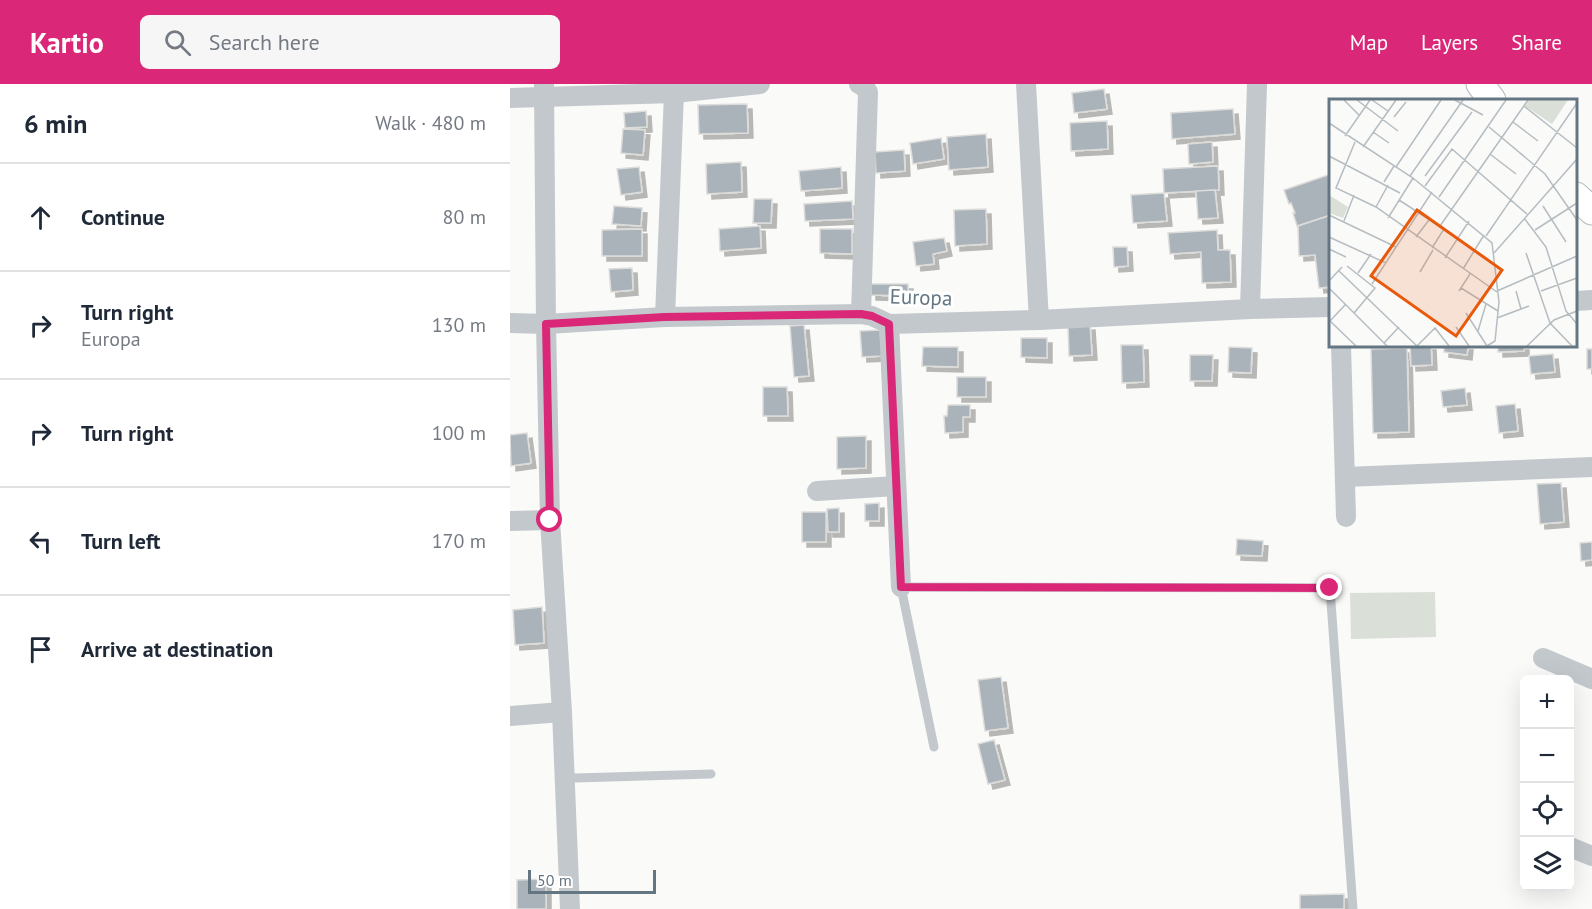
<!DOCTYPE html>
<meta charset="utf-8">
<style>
:root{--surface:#fff;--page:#f6f6f7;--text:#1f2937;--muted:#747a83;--line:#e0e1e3;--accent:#db2777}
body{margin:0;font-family:"PT Sans",sans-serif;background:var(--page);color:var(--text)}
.controls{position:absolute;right:18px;bottom:18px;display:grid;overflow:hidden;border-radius:9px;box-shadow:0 6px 24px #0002}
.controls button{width:54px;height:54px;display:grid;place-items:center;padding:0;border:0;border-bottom:2px solid var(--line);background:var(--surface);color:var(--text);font:30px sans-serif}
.scale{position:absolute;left:18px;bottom:15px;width:128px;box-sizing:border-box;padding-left:6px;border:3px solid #657683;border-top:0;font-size:16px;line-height:21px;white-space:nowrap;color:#657683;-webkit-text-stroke:4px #fff;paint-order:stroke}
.stop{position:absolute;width:18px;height:18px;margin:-14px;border:4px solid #db2777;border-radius:50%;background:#fff}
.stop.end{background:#db2777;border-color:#fff;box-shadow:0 2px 6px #0008}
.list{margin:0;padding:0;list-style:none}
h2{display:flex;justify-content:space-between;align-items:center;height:78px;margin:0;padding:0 24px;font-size:26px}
h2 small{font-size:20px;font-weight:400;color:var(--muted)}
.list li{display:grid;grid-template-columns:39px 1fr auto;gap:18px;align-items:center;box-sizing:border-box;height:108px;padding:0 24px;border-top:2px solid var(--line)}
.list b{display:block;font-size:22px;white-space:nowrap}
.list p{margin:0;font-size:20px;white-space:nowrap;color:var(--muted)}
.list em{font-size:20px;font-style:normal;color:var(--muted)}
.icon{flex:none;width:33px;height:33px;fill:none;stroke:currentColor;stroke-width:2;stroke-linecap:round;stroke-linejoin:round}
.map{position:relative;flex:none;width:1082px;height:825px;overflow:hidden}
header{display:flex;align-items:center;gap:36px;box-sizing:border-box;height:84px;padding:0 30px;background:var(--accent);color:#fff}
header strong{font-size:28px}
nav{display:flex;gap:33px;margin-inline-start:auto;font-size:21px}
.search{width:420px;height:54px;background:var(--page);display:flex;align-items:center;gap:15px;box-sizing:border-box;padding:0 21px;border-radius:9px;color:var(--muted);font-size:22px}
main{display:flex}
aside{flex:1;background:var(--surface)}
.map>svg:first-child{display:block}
.green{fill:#dadfd7}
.building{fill:#aab3b9;stroke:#dcdcda;stroke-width:1.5;filter:url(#shadow)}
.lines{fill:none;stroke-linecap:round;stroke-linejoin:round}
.secondary-casing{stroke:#b3babf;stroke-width:29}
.lane{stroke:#c3c8cc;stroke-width:9}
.street{stroke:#c3c8cc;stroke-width:20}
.secondary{stroke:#fff;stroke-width:27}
.route{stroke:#db2777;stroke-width:8}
.labels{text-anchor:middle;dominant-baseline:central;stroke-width:6;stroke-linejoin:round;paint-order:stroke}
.street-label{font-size:21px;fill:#657683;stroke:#fff}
.inset-road{fill:none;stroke:#b5bdc2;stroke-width:1.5}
.view{fill:#e8590c;fill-opacity:0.15;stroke:#e8590c;stroke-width:3}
.inset-edge{fill:none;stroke:#657683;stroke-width:3}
</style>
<header>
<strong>Kartio</strong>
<div class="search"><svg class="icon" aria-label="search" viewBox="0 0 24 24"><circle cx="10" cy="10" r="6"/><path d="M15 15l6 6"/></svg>Search here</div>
<nav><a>Map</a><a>Layers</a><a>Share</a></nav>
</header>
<main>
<aside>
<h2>6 min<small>Walk · 480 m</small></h2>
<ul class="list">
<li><svg class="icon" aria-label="ahead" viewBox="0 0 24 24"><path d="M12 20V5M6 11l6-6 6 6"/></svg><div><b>Continue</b></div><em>80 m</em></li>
<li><svg class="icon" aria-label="right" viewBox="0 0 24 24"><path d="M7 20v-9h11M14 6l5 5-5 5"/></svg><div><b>Turn right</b><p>Europa</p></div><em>130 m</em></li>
<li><svg class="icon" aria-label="right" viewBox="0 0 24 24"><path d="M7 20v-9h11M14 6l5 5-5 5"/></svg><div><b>Turn right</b></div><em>100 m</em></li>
<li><svg class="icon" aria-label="left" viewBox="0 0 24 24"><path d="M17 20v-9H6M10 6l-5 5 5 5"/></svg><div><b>Turn left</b></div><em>170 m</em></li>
<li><svg class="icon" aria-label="arrive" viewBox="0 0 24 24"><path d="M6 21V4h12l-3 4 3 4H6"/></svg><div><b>Arrive at destination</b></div></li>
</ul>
</aside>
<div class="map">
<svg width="1082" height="825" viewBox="0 0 1082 825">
<defs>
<filter id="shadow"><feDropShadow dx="5" dy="5" stdDeviation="0" flood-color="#0004"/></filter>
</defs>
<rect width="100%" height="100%" fill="#fafaf8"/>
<polygon class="green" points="925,508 926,553 841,555 840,509"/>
<g class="building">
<polygon points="594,5 597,25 564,29 562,9"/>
<polygon points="237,20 238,49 189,50 188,21"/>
<polygon points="723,25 725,50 662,55 661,29"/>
<polygon points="136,27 137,43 115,44 114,29"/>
<polygon points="597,37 598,65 561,67 560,39"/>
<polygon points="113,45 135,46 133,71 111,69"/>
<polygon points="476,50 478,83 439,86 437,53"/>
<polygon points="431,54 434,75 403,80 400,59"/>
<polygon points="702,58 703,78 679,80 678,60"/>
<polygon points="394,66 395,87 366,89 365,68"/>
<polygon points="231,78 232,108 197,110 196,80"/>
<polygon points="708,82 709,106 654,109 653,85"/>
<polygon points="129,83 132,108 111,111 107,85"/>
<polygon points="331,83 332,104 291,107 289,87"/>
<polygon points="821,90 821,131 787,142 783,129 785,129 781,119 779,120 774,106"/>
<polygon points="705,106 708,134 688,135 686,107"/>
<polygon points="654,109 657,137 623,139 621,111"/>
<polygon points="244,115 262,115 261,139 243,139"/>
<polygon points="342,117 343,135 295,137 294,120"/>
<polygon points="104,122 132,124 131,142 102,140"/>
<polygon points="476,125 477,160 445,162 444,126"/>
<polygon points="821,131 821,203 809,204 805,171 789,172 788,142"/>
<polygon points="250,142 251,164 210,167 209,145"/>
<polygon points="132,145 132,172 92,172 92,146"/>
<polygon points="310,145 342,145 342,170 310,169"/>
<polygon points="707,146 708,166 720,166 721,198 692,199 691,168 660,170 658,149"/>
<polygon points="434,154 437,167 423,170 424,180 406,182 403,158"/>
<polygon points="603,163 617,163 618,182 604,183"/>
<polygon points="122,184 123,206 101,208 99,185"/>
<polygon points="361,200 398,200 398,212 361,211"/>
<polygon points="294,241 299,292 284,293 280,242"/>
<polygon points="580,241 582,271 559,272 558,242"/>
<polygon points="370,246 372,272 352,273 350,247"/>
<polygon points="511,254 537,254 537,274 511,273"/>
<polygon points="611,261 633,261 634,298 612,299"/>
<polygon points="900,261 921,261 922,281 901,282"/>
<polygon points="934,261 958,261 957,271 934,268"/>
<polygon points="988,261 1014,261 1014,267 988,268"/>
<polygon points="413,263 448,263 448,283 412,282"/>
<polygon points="719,263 742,264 741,289 718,288"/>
<polygon points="897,264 899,348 863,349 861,265"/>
<rect x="1077" y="265" width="5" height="20"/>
<polygon points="1043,270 1045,288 1021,290 1019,272"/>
<polygon points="680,271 703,271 702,297 680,297"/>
<rect x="447" y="293" width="29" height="20"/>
<polygon points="253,303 277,303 278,332 253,332"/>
<polygon points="955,304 957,321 933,323 931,307"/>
<polygon points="1005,320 1008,347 989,349 986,322"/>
<polygon points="438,321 460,321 460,333 453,333 453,348 435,349 434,332 437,332"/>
<polygon points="17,349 21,379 1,382 0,351"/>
<polygon points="356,352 356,384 327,385 327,353"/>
<polygon points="1051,399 1054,438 1030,440 1027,400"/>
<polygon points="369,419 369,437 355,437 355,420"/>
<polygon points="329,424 329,448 318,448 317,425"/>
<rect x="292" y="428" width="24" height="30"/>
<polygon points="727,455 753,457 752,472 726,471"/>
<polygon points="1082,458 1082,476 1071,477 1070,459"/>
<polygon points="32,523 34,559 5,561 3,526"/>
<polygon points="491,593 498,644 475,647 468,596"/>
<polygon points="484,656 495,696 478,700 468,660"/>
<polygon points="36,795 36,825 7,825 7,796"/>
<polygon points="834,810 834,825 790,825 790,811"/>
</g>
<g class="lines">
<g class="secondary-casing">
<g id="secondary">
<polyline points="970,0 982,16"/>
<polyline points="1066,112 1082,127"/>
</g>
</g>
<g class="lane">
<polyline points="424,663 391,503 820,504 843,825"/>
<polyline points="54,693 66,694 201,690"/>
</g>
<g class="street">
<polyline points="34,0 36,240 40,436 52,628 60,825"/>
<polyline points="349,0 353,2 358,8 351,230"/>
<polyline points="516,0 529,236"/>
<polyline points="0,14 164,9 250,0"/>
<polyline points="1066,217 1082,216"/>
<polyline points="740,225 747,0"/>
<polyline points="155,233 164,9"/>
<polyline points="0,239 36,240 155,233 351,230 362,232 379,240 529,236 740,225 821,223"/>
<polyline points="379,240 391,503"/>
<polyline points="831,261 836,433"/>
<polyline points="835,393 1082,383"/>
<polyline points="307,407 386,402"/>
<polyline points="0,437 40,436"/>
<polyline points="1033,574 1082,595"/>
<polyline points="0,632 52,628"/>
<polyline points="1060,763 1082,772"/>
</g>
<use href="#secondary" class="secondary"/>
</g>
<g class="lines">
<polyline class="route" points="40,436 36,240 154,233 351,230 362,232 379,240 391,503 820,504"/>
</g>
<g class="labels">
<g class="street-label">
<text transform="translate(411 213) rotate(2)">Europa</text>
</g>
</g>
<g transform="translate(819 15)">
<rect width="248" height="248" fill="#fafaf8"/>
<path d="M200,1h39l-16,24 -27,-18zM0,96l19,12 -5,11 -14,-5z" fill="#dadfd7"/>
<path class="inset-road" d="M15,1l15,15M28,1l41,31M43,1l16,11M126,1l28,15M195,7l53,42M65,18l12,-15M184,23l25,19M0,24l84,55 79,65 7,59 -4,39 -8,5M160,28l56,47 32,46M44,33l16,11M16,37l25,-36M26,43l-19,46 40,19 121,85M34,48l33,-47M161,55l26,20M0,57l71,37M67,68l45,-67M81,77l53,-76M96,77l47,-64M55,83l10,-16M96,87l27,-37 75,65M110,98l67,-97M70,101l45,29 -12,19M214,107l23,36M47,108l12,-22M0,116l67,32M59,119l25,-40M195,119l22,29 20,64 11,13M15,122l10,-26M111,127l88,-126M206,131l42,-27M157,137l91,-133M0,138l57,26M87,138l13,-17M0,150l17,8M165,154l83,-94M197,154l24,70 22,23M116,159l24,-37M18,167l28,22 -21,25M134,170l21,-34M10,172l78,75M91,173l13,-22M29,174l13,-19M0,182l13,-14M43,185l60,-92M0,189l58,58M132,189l37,23M130,192l11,-17M168,192l80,-35M187,192l5,18M212,192l36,-13M137,214l21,33M168,219l32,-12M0,221l27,26M1,222l15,-16M127,228l13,19M149,232l8,-27M55,244l15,-16M88,247l18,-18 14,18M198,247l27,-26 23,-9"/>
<path class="view" d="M88,111l85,60 -46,66 -85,-60z"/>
<rect width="248" height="248" class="inset-edge"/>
</g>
</svg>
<div class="controls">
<button>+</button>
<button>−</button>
<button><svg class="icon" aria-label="locate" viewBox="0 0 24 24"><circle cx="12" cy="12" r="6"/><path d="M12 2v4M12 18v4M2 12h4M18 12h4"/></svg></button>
<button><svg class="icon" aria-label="layers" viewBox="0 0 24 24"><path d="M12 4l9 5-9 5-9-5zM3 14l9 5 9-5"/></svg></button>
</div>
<div class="scale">50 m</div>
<div class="stop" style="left:40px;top:436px"></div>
<div class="stop end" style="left:820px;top:504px"></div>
</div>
</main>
